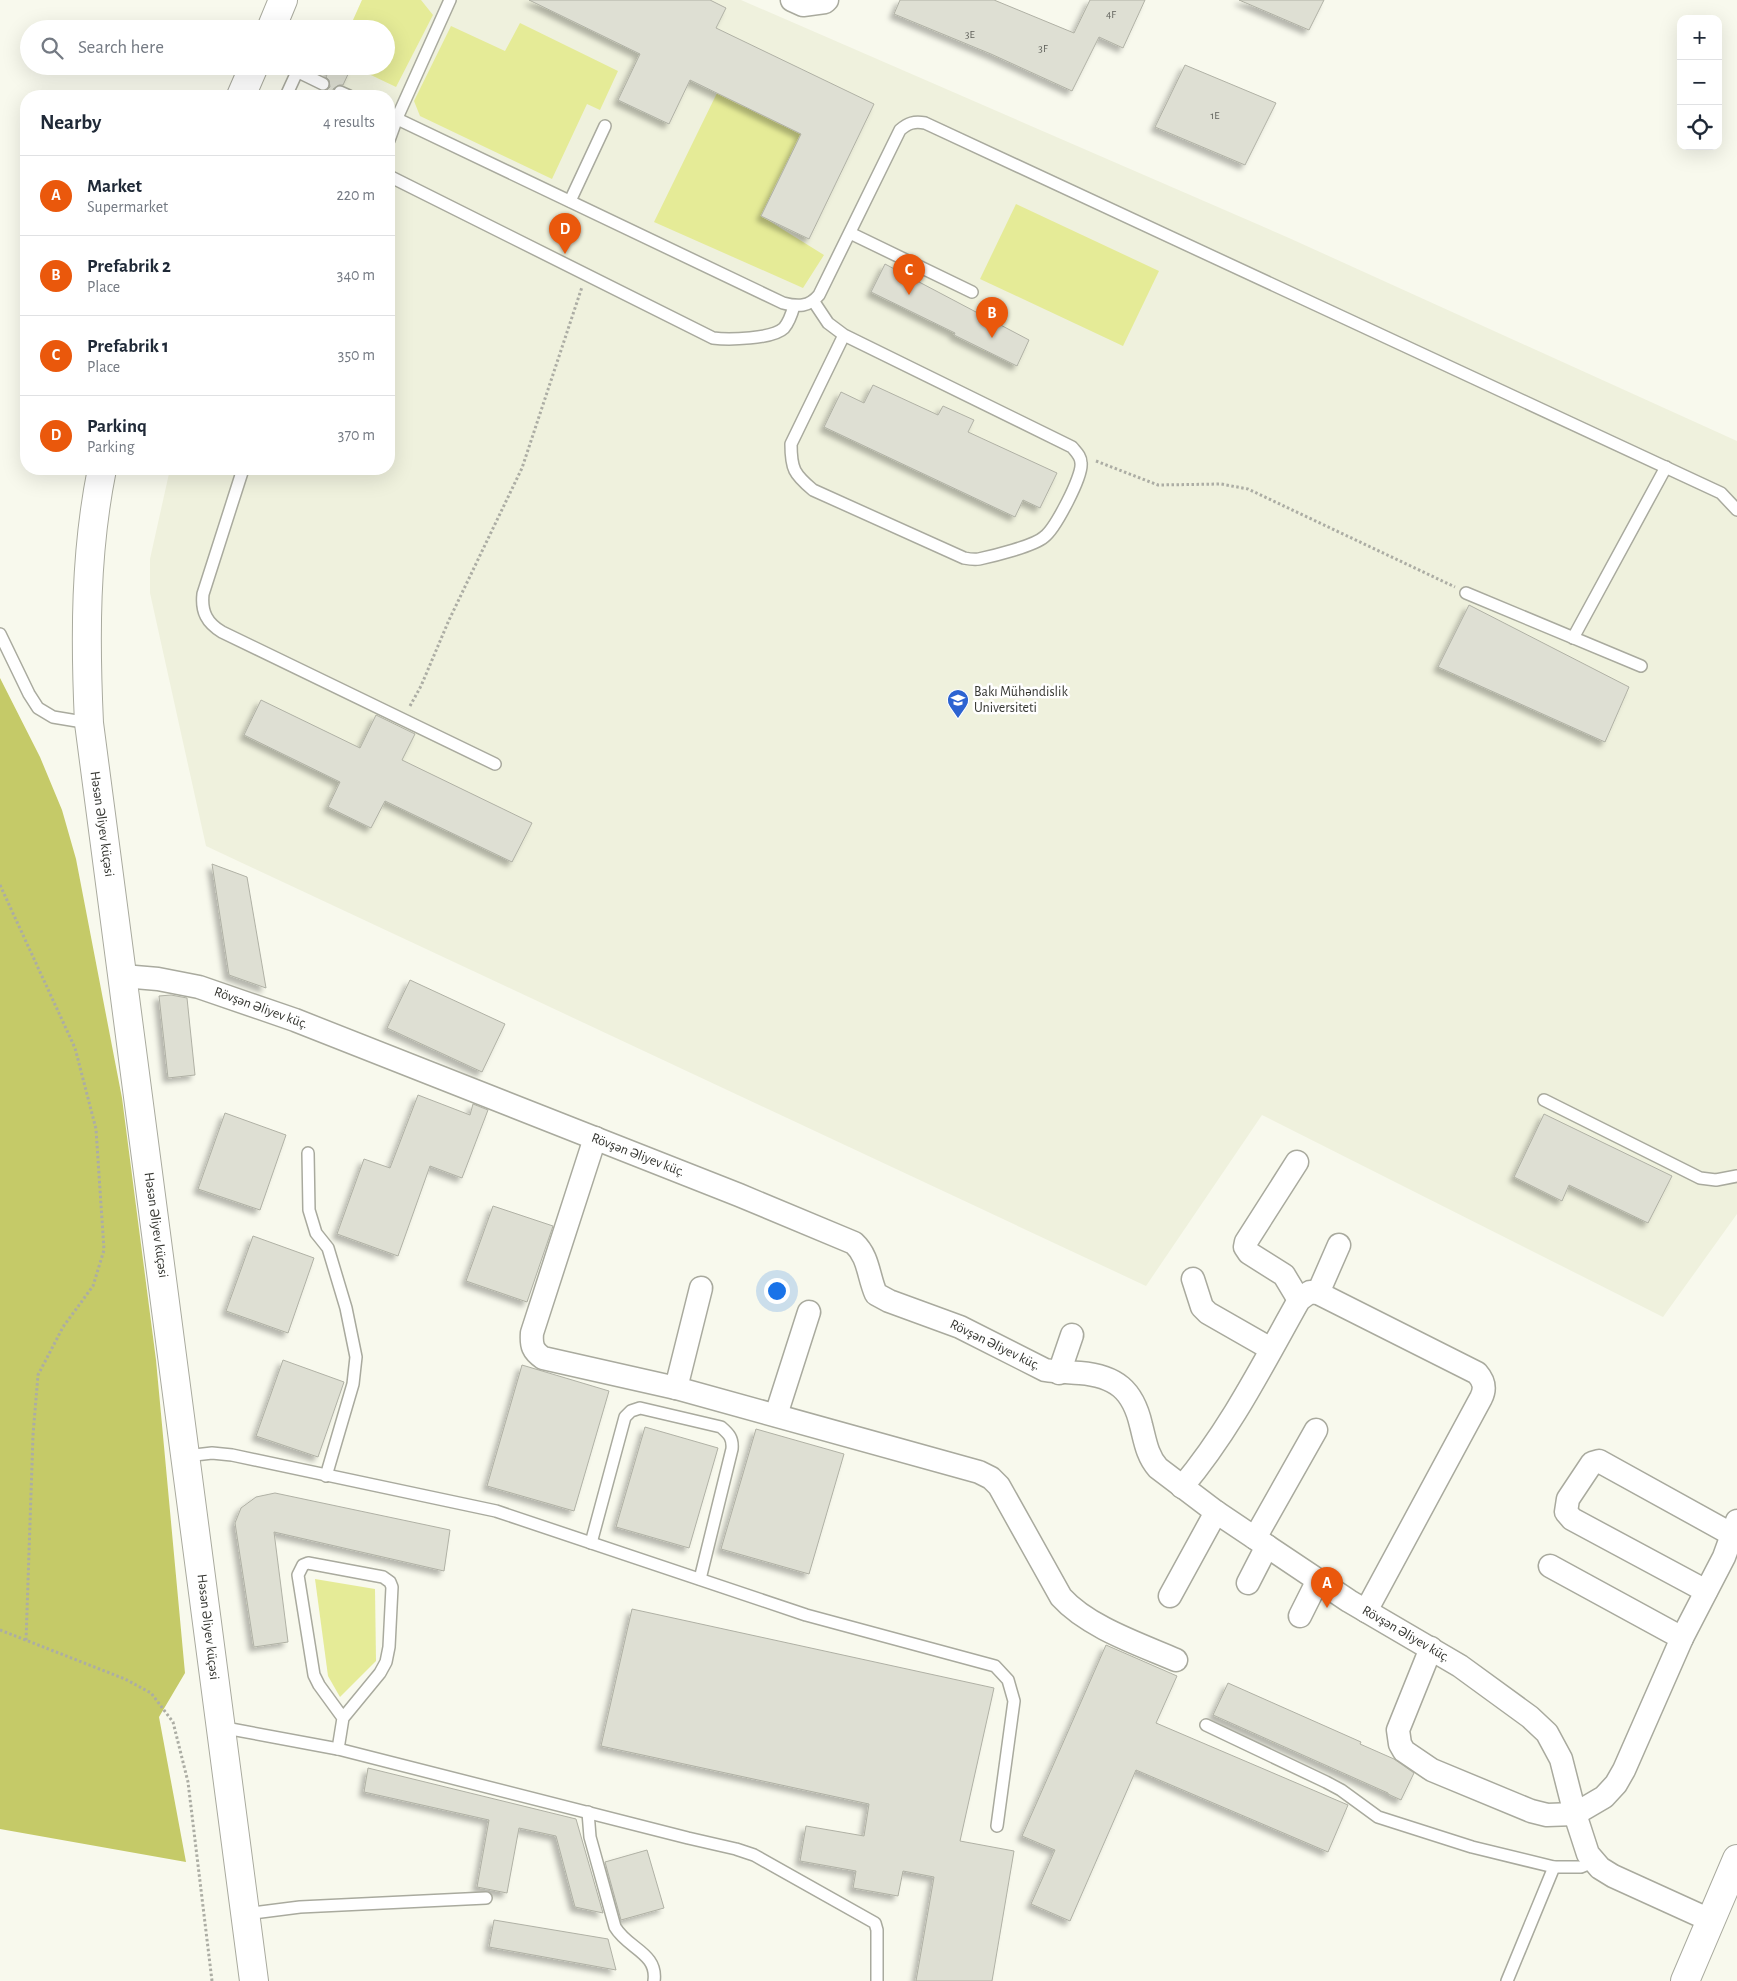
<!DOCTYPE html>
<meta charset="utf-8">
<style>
:root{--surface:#fff;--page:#f6f6f7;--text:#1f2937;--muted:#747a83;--line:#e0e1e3;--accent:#ea580c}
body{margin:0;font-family:"Alegreya Sans",sans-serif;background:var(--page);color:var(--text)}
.controls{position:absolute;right:15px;top:15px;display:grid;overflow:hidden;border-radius:10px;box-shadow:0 5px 20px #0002}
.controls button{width:45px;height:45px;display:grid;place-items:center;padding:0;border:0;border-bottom:1px solid var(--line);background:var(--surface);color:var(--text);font:25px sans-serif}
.you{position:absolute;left:776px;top:1290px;width:18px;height:18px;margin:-12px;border:4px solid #fff;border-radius:50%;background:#1a73e8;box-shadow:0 0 0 8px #1a73e833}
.badge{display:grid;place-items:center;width:32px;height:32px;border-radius:50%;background:var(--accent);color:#fff;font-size:16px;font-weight:700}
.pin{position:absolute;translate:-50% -41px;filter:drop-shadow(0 1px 2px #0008)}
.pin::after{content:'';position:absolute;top:26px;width:18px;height:15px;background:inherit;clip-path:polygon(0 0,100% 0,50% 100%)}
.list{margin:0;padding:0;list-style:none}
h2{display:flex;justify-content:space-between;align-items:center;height:65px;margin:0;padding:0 20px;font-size:21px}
h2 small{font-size:16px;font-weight:400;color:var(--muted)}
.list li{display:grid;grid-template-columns:32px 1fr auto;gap:15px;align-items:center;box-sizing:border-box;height:80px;padding:0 20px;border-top:1px solid var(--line)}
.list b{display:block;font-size:19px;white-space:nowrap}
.list p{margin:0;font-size:16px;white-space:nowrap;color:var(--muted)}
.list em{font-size:16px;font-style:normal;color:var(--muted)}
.icon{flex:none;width:28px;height:28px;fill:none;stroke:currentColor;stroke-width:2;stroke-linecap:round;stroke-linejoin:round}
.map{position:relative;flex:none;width:1737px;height:1981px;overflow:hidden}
.search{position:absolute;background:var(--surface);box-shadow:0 5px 20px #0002;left:20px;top:20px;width:375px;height:55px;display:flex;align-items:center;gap:12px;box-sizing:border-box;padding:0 18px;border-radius:28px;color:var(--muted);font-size:19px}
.panel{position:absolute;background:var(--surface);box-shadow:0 5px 20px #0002;left:20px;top:90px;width:375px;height:385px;border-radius:20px}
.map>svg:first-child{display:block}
.built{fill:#eff1dd}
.green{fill:#e5eb97}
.forest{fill:#c5ca68}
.building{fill:#dedfd3;stroke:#b0b1a5;filter:url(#shadow)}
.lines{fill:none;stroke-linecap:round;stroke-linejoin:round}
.service-casing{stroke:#a9aa9e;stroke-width:14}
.minor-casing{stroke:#a9aa9e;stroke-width:25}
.tertiary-casing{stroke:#a9aa9e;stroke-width:30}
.secondary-casing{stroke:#a9aa9e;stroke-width:30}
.path{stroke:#acada4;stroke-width:3;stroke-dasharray:2.5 2.5;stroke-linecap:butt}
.service{stroke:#fff;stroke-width:11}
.minor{stroke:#fff;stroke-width:22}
.tertiary{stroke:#fff;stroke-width:28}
.secondary{stroke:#fff;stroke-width:28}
.labels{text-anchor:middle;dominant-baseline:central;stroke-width:5;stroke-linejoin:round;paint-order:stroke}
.number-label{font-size:11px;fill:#5f605a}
.poi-label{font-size:14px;fill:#353631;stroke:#fff;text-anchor:start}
.street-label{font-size:14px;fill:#353631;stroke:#fff}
</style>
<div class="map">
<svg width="1737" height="1981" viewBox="0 0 1737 1981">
<defs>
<filter id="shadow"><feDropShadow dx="-4.5" dy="4.5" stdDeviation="2.5" flood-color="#0004"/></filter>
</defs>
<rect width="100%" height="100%" fill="#f8f9ed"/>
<polygon class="built" points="362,0 741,0 1289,238 1737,441 1737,1214 1663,1317 1262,1115 1146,1286 206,846 150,593 150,559 170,469 389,469 389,96 318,96 331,66 386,66 386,29 349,29"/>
<g class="green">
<polygon points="362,0 421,0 433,15 396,87 352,66 386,66 386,29 349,29"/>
<polygon points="520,23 618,71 600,110 587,104 552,179 420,116 414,101 451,26 505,51"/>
<polygon points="717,93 801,134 761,216 824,255 803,288 654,222"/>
<polygon points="1016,204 1159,271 1123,346 980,279"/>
<polygon points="315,1579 375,1589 376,1661 340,1697 328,1676"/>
</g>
<polygon class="forest" points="0,678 40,757 62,810 76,859 122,1098 156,1360 185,1673 159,1717 186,1862 0,1829"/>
<g class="building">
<polygon points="529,0 710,0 726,8 716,28 874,104 809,239 761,216 801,134 690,80 669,124 618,100 640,54"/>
<polygon points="900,0 994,0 1074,33 1090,0 1145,0 1123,48 1099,37 1072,91 991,54 894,14"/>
<polygon points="1239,0 1324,0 1309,30"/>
<polygon points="1185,65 1276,103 1245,165 1155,127"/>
<polygon points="331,66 341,66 350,70 343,85 339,85 333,89 334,96 318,96 320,91 327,90 330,87 329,80 326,77"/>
<polygon points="885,264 1029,340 1017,366 954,335 955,333 871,292"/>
<polygon points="873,385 938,415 943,406 974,420 968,432 1057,473 1040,508 1023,500 1015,517 824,427 841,392 864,403"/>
<polygon points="1469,605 1629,687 1605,742 1438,667"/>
<polygon points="261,700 360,748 376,715 415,734 402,760 532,823 512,862 385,801 371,828 328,807 340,782 244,735"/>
<polygon points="212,864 247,877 266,988 229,975"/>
<polygon points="410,980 505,1024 482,1072 387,1028"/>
<polygon points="171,995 187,998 195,1075 168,1078 159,996"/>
<polygon points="418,1095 470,1115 473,1104 488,1110 462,1178 430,1166 398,1256 337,1234 364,1159 390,1168"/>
<polygon points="225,1113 286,1135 260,1210 198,1189"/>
<polygon points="1544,1114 1672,1176 1648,1223 1569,1185 1562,1201 1514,1177"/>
<polygon points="493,1206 553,1226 527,1302 466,1281"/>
<polygon points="253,1236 314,1258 288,1333 226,1311"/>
<polygon points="283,1360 344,1382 318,1457 256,1436"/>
<polygon points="522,1365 609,1391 574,1511 487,1486"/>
<polygon points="645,1427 718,1448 689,1548 616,1527"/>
<polygon points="756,1429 844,1454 809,1574 721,1549"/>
<polygon points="275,1493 450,1530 444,1571 274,1532 288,1642 254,1647 235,1523 241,1508 256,1497"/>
<polygon points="632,1609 994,1688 960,1841 1014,1851 992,1981 916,1981 934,1877 903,1871 898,1896 853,1888 856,1871 800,1861 806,1826 864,1836 869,1804 601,1746"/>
<polygon points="1106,1645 1177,1676 1156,1723 1348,1805 1328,1852 1136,1770 1070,1921 1031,1904 1055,1850 1022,1836"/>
<polygon points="1228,1683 1361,1742 1360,1744 1394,1759 1414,1773 1401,1800 1388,1794 1388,1793 1213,1715"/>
<polygon points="368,1768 576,1819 603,1913 575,1907 556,1836 519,1828 507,1893 477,1887 489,1820 364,1792"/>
<polygon points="647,1850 664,1908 621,1920 605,1862"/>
<polygon points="494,1920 608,1939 616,1970 489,1947"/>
</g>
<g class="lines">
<g class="service-casing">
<g id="service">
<polyline points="286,66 323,84"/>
<polyline points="340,92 349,96"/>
<polyline points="286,96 297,72"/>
<path d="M389,115l394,188c15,4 26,4 36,-8l81,-165c8,-7 14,-9 25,-7l796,370 16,17"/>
<polyline points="389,140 397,118 450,0"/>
<path d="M389,176l324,162c15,2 60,1 71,-10 5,-6 8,-15 10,-22"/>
<polyline points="570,201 605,126"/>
<polyline points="850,233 972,292"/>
<path d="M814,302l14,21 16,12 228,112c4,5 9,9 9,16 2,13 -26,66 -37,74 -10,9 -51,19 -65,22 -5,1 -10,0 -15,-1l-151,-68c-19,-16 -22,-21 -22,-46l53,-109"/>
<path d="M243,469l-40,125c-2,18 4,29 19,38l273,132"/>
<polyline points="1466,593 1641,666"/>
<polyline points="0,634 29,694 38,708 53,717 89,723"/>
<polyline points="1573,638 1666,467"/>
<polyline points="1544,1100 1700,1178 1716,1180 1737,1176"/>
<polyline points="308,1153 309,1210 316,1233 328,1248 346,1308 356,1357 353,1384 326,1476"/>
<polyline points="186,1456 212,1453 232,1455 496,1511 806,1615 995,1666 1008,1680 1014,1701 997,1826"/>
<path d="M591,1543l34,-126 6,-6 9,-3 81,19c8,7 12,11 11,22l-32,130"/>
<polyline points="1206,1725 1326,1782 1341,1790 1378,1817 1472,1847 1554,1867 1581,1867 1593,1862"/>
<polyline points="220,1727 338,1749 688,1838 736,1849 754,1855 875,1923 877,1930 877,1981"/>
<polyline points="338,1749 343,1718 380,1673 386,1662 389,1647 392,1587 390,1582 383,1577 308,1563 303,1565 298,1575 314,1675 319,1685 343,1718"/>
<path d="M588,1812l2,25 25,90c13,22 43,26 39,54"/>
<polyline points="245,1914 300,1907 486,1898"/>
<polyline points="1507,1981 1554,1867"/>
</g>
</g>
<g class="minor-casing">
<g id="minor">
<polyline points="792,0 803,5 825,2 827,0"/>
<path d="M123,976l35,3 41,8 96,33 444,175 115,48c15,14 14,33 22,51l13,7 71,26 85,43c12,2 23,2 35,3 36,3 53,17 61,52 4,15 6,31 17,43l58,44 133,89 111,65 70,51 17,16 14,26 14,55 13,40 12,14 13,8 99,45"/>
<path d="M595,1138l-63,195c-1,13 1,18 11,25l133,30 303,84 12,6 8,8 62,111c27,30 78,47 115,63"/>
<polyline points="1297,1162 1246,1242 1245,1247 1249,1253 1284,1275 1299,1300"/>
<polyline points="1193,1279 1202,1307 1208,1313 1271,1349"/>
<polyline points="1318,1293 1339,1245"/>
<polyline points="1059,1373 1072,1335"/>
<polyline points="676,1388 701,1288"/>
<polyline points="776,1415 809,1312"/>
<path d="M1182,1487c48,-57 81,-123 117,-187l11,-8 8,1 159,80c7,8 9,15 4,25l-115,213"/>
<polyline points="1255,1538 1316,1430"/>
<polyline points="1550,1566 1682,1638"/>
<polyline points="1248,1583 1267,1546"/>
<polyline points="1706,1591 1572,1519 1566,1512 1568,1499 1592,1463 1599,1461 1733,1535"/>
<polyline points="1170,1596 1216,1512"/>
<polyline points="1300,1616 1318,1580"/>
<polyline points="1431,1648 1398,1730 1400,1744 1404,1751 1432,1770 1531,1811 1547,1815 1575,1814 1604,1797 1616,1784 1624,1770 1682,1638 1724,1557 1737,1521"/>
</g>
</g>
<g class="tertiary-casing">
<polyline id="tertiary" points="1685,1981 1737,1859"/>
</g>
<g class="secondary-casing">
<g id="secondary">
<polyline points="271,29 283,0"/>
<polyline points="241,96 254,66"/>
<path d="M102,469c-17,84 -17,169 -13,254l165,1258"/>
</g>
</g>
<g class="path">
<polyline points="1096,461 1158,485 1221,484 1248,489 1455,587"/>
<polyline points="410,706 421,686 449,620 522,468 582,287"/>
<polyline points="0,885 75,1048 96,1129 104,1250 93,1286 63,1327 38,1375 33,1435 26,1641"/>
<polyline points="0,1630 125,1679 151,1693 173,1722 188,1782 212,1981"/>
</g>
<use href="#service" class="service"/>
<use href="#minor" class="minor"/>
<use href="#tertiary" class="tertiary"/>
<use href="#secondary" class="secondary"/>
</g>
<defs>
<g id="university-pin" transform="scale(1.125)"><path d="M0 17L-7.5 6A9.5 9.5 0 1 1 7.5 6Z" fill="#2c63d1" stroke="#fff"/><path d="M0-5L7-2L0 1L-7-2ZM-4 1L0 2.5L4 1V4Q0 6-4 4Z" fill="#fff"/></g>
</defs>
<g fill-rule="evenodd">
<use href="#university-pin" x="958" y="700"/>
</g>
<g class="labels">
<g class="number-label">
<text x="1111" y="14">4F</text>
<text x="970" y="34">3E</text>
<text x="1043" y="48">3F</text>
<text x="1215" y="115">1E</text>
</g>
<g class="poi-label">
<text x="974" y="692">Bakı Mühəndislik<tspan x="974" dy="16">Universiteti</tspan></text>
</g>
<g class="street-label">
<text transform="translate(102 824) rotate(82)">Həsən Əliyev küçəsi</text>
<text transform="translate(261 1008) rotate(20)">Rövşən Əliyev küç.</text>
<text transform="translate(638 1155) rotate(21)">Rövşən Əliyev küç.</text>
<text transform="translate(156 1225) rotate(82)">Həsən Əliyev küçəsi</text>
<text transform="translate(995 1345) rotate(26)">Rövşən Əliyev küç.</text>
<text transform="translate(208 1627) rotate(83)">Həsən Əliyev küçəsi</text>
<text transform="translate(1406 1634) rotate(30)">Rövşən Əliyev küç.</text>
</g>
</g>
</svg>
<div class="controls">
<button>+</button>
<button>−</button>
<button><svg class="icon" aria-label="locate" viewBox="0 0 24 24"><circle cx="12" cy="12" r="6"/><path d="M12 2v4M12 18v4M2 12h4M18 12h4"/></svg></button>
</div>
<div class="you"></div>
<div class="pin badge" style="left:1327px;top:1608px">A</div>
<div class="pin badge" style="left:992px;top:338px">B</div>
<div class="pin badge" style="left:909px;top:295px">C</div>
<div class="pin badge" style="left:565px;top:254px">D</div>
<div class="search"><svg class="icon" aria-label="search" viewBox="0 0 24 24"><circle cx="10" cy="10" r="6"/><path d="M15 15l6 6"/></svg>Search here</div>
<section class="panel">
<h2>Nearby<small>4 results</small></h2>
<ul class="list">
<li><span class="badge">A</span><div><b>Market</b><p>Supermarket</p></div><em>220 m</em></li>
<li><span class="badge">B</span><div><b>Prefabrik 2</b><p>Place</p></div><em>340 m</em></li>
<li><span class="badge">C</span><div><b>Prefabrik 1</b><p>Place</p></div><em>350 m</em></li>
<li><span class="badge">D</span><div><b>Parkinq</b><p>Parking</p></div><em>370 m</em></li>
</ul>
</section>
</div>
